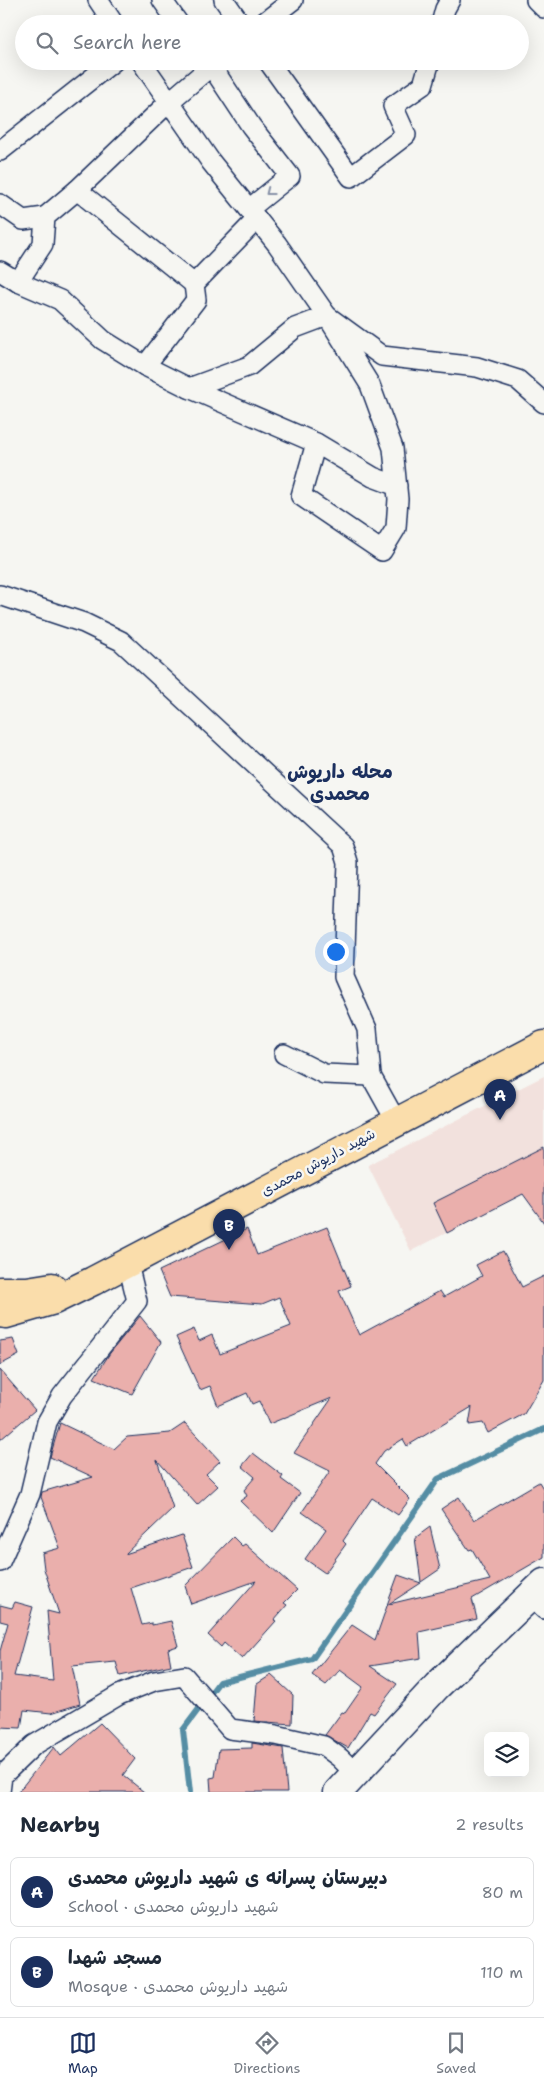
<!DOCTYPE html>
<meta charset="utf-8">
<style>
:root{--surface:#fff;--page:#f2f2f3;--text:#1f2937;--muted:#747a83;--line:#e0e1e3;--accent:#1b2f5e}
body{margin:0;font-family:"Shantell Sans","Playpen Sans Arabic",sans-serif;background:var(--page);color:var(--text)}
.controls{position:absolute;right:15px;bottom:15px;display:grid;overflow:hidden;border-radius:8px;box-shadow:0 5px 20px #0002}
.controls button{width:45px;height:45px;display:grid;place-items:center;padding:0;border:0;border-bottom:1px solid var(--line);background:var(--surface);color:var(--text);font:25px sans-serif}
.you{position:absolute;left:335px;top:951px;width:18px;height:18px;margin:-12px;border:4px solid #fff;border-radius:50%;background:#1a73e8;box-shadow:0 0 0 8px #1a73e833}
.badge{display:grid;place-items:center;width:32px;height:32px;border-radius:50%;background:var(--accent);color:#fff;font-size:16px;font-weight:700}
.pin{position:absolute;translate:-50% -41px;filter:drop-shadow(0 1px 2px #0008)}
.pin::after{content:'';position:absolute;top:26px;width:18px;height:15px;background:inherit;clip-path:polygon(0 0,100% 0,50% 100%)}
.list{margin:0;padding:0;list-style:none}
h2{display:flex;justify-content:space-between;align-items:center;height:65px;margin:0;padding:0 20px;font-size:21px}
h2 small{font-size:16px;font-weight:400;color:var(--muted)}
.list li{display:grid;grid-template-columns:32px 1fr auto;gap:15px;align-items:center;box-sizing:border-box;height:70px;margin:0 10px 10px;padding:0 10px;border:1px solid var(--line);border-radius:8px}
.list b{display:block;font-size:19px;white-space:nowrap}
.list p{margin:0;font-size:16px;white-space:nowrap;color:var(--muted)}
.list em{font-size:16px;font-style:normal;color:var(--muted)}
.icon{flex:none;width:28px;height:28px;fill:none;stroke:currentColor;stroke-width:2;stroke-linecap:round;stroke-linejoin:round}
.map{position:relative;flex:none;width:544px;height:1792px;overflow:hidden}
.search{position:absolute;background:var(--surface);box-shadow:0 5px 20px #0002;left:15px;right:15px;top:15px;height:55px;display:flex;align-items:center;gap:12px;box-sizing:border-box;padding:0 18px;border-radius:28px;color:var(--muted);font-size:19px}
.sheet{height:225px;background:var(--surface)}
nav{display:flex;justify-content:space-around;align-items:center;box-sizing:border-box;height:70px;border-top:1px solid var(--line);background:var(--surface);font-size:14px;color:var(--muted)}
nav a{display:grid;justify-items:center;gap:2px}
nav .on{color:var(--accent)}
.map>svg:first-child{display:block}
.built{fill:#f2e1dd}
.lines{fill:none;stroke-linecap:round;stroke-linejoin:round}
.stream{stroke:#558da4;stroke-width:6}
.building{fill:#eaafac;stroke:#1b2f5e}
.minor-casing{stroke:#1b2f5e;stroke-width:22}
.secondary-casing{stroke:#1b2f5e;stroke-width:31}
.primary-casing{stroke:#1b2f5e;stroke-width:31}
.minor{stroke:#f6f6f2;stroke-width:19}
.secondary{stroke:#f6f6f2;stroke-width:28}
.primary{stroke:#faddab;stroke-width:28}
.oneway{stroke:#8892a8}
.labels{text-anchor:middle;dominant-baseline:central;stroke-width:5;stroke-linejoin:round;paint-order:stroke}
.street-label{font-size:14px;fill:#1b2f5e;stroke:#f6f6f2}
.district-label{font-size:19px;font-weight:bold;fill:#1b2f5e;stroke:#f6f6f2}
</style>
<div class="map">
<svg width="544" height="1792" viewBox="0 0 544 1792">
<rect width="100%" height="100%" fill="#f6f6f2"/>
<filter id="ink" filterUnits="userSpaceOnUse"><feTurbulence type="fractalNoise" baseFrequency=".02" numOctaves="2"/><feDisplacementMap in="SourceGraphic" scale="10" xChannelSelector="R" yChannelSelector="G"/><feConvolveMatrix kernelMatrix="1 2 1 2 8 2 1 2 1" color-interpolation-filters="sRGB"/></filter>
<g filter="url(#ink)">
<polygon class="built" points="544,1076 544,1183 411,1251 368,1165"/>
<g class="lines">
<polyline class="stream" points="190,1792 183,1730 219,1682 312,1659 438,1479 544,1429"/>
</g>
<g class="building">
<polygon points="544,1147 544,1223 523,1194 447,1233 433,1203"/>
<polygon points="327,1227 351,1286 339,1291 359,1335 440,1291 444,1297 482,1276 476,1265 503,1251 522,1287 544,1276 544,1380 524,1414 488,1433 483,1423 469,1425 472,1407 407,1446 403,1439 384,1451 375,1464 410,1499 398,1515 372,1498 343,1541 346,1544 325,1573 305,1559 326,1529 302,1512 330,1471 294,1453 332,1398 269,1424 259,1401 252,1404 247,1393 218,1406 210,1386 200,1390 176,1337 194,1329 199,1341 212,1335 220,1354 291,1326 279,1297 262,1304 170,1297 159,1271 247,1229 257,1255"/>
<polygon points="140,1316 161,1342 132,1394 94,1378 110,1353"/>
<polygon points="13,1339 19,1355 0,1365 0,1341"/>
<polygon points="0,1370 35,1410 0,1440"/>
<polygon points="60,1423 114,1449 127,1437 170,1433 185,1423 220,1461 206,1474 218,1486 197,1505 157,1460 173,1508 125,1554 182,1535 193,1567 131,1588 142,1625 152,1623 152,1625 171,1621 178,1646 168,1649 171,1665 120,1676 116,1662 72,1666 80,1704 51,1713 24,1710 21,1728 0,1727 0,1651 8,1623 0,1621 0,1605 12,1608 15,1602 33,1607 14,1676 53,1681 47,1611 59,1614 44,1569 42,1553 60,1548 41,1497 42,1492 93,1477 50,1457"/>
<polygon points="253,1453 283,1476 281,1479 300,1493 273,1533 240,1501 247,1496 244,1490 255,1477 242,1466"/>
<polygon points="539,1482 544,1490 544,1557 472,1599 477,1619 419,1632 421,1658 370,1666 397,1684 374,1714 370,1712 348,1748 325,1735 342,1712 345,1713 363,1687 340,1670 326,1685 312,1675 352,1625 375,1640 387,1606 389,1604 490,1580 472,1549 469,1550 441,1509 459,1497 474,1520"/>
<polygon points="430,1527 440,1569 421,1582 415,1538"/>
<polygon points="233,1537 242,1546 245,1544 297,1590 284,1603 287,1605 274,1620 276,1621 242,1659 224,1643 221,1647 208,1635 256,1581 191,1604 185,1586"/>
<polygon points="398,1575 421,1583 387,1605"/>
<polygon points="271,1675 293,1695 292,1724 254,1721 257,1684"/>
<polygon points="100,1723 135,1759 123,1775 144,1792 18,1792 54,1747 61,1756"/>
<polygon points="252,1743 283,1748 287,1792 211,1792 210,1778 215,1777 219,1749 252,1748"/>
</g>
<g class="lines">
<g class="minor-casing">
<g id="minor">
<polyline points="98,0 114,24"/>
<polyline points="162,0 179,24"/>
<polyline points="224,0 241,24"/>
<polyline points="536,0 544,8"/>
<polyline points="262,24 293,0"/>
<polyline points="441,24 445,9 450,0"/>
<polyline points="141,61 211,162 277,244 327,316 370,385 393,448 398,499 396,528 382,551 301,496 316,443 373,477 397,486"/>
<polyline points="208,61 251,126 290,176 249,209"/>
<polyline points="268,61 351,177 406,135 393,106 423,85 430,61"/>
<polyline points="0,151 114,61"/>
<polyline points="77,190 169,102 217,61"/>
<polyline points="0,204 23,220 45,217"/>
<polyline points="0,271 18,282 60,300 103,340 145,366 189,388 316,443"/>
<polyline points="18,282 43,244 45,217 77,190 194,284"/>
<polyline points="145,366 196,300 194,284 257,219"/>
<polyline points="189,388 249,366 295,328 327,316 382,356 477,367 518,380 544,403"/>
<polyline points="0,595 84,623 121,641 343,846 348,862 344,977 367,1029 371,1076 396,1121"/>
<polyline points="284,1054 324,1074 371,1076"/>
<polyline points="0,1562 30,1494 47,1422 62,1396 137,1301 128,1264"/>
<polyline points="531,1596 544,1609"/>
<polyline points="0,1792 2,1776 34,1745 119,1695 154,1681 184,1676 230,1729 276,1735 324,1746 340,1758 355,1773"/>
</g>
</g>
<g class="secondary-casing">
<polyline id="secondary" points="338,1792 437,1686 544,1583"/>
</g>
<g class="primary-casing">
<g id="primary">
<polyline points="0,1291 27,1291 52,1287"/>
<polyline points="0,1313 6,1314 54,1300 93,1281 544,1045"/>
</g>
</g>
<use href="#minor" class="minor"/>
<use href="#secondary" class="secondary"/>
<use href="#primary" class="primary"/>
</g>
<defs><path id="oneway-chevron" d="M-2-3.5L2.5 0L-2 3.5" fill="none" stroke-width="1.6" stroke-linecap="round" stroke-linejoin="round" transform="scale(1.25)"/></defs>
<use class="oneway" href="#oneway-chevron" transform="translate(269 192) rotate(142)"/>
</g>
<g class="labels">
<g class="street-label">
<text transform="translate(318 1162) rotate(-28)">شهید داریوش محمدی</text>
</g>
<g class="district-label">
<text x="340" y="771">محله داریوش<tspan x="340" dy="22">محمدی</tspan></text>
</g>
</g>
</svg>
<div class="controls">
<button><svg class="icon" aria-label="layers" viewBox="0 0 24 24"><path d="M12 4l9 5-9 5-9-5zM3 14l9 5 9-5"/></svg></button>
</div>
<div class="you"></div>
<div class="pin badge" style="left:500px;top:1120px">A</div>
<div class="pin badge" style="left:229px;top:1250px">B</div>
<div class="search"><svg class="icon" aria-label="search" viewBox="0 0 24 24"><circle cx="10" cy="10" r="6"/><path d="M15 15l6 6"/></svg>Search here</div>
</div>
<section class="sheet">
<h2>Nearby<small>2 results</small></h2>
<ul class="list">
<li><span class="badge">A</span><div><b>دبیرستان پسرانه ی شهید داریوش محمدی</b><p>School · شهید داریوش محمدی</p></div><em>80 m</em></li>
<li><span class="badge">B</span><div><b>مسجد شهدا</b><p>Mosque · شهید داریوش محمدی</p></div><em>110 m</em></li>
</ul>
</section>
<nav>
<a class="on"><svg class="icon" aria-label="map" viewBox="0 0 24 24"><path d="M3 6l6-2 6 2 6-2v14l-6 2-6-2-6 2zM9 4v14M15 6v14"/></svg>Map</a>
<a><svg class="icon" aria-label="directions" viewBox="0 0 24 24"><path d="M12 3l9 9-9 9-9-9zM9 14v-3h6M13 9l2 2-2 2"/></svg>Directions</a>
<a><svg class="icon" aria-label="saved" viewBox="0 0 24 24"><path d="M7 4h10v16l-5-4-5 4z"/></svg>Saved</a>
</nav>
